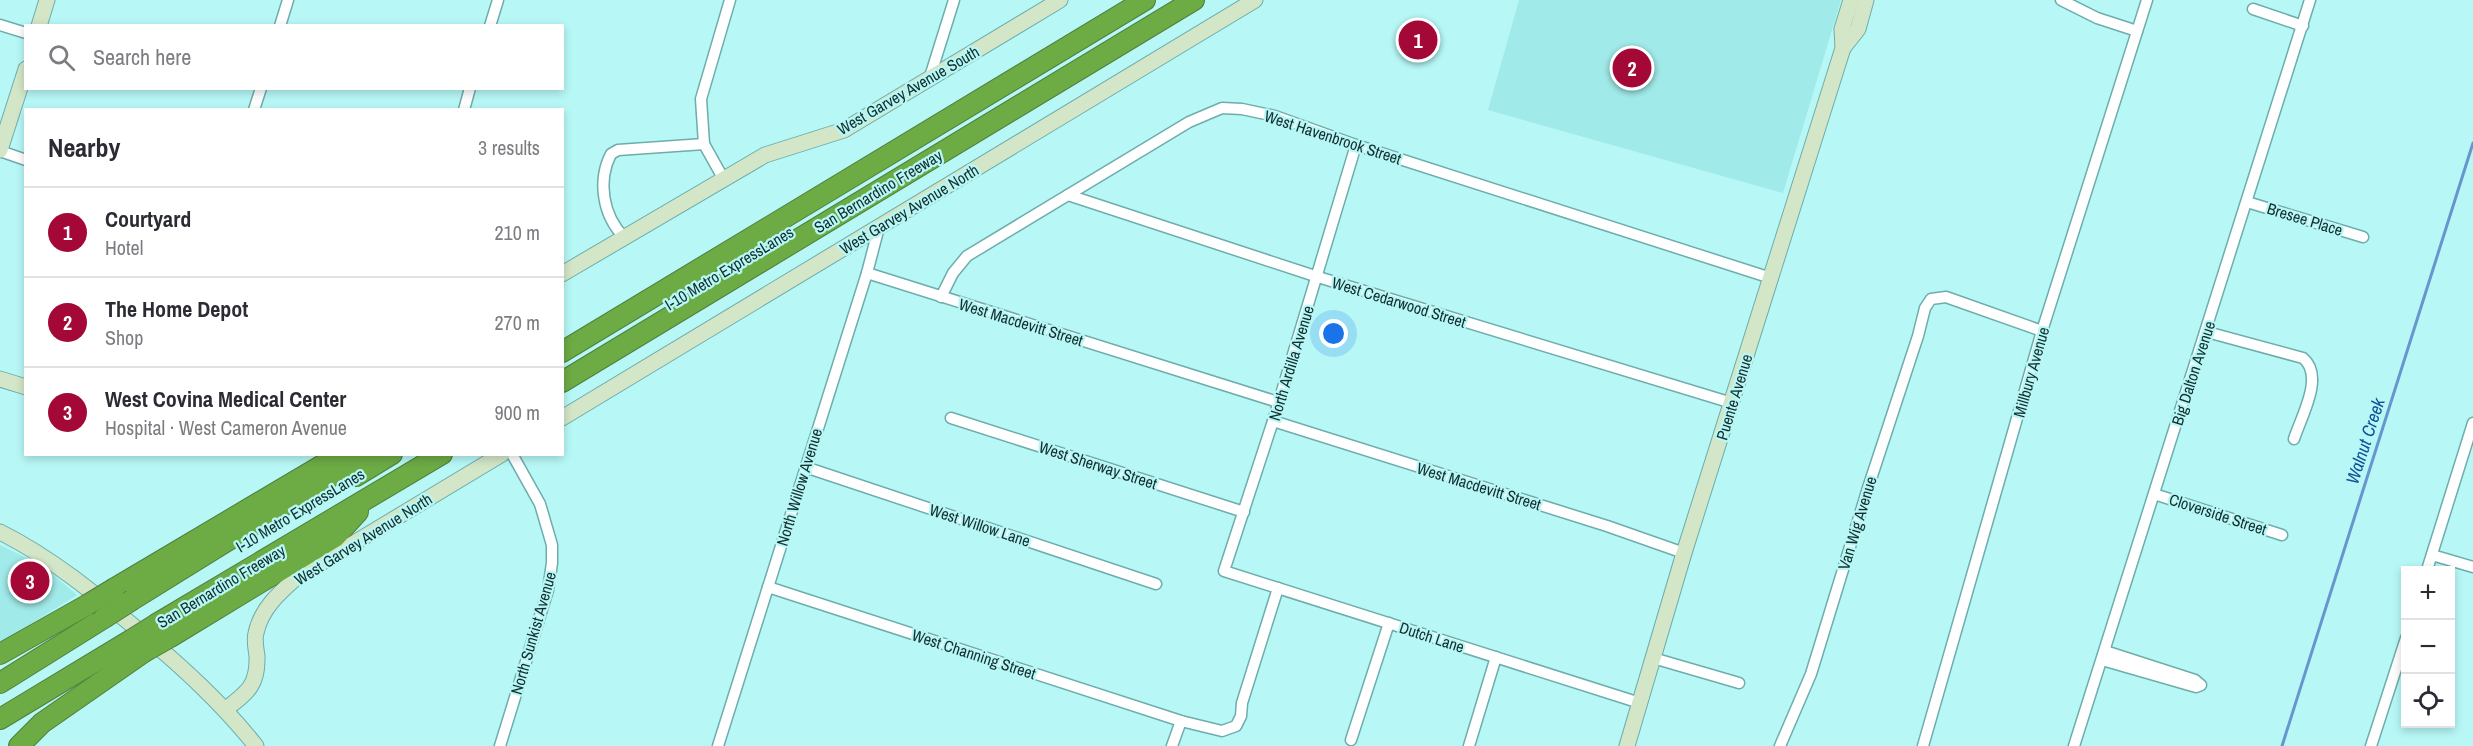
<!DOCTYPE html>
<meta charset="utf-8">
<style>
:root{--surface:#fff;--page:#f2f2f3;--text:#2b2b33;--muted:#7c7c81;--line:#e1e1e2;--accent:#a40836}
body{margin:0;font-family:"Archivo Narrow",sans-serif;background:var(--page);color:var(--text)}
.controls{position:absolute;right:18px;bottom:18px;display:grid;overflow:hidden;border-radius:0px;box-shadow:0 3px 9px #0003}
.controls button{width:54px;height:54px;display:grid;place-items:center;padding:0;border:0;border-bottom:2px solid var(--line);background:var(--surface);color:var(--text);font:30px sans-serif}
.you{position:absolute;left:1334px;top:334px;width:21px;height:21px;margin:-15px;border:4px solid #fff;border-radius:50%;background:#1a73e8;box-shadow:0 0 0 9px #1a73e833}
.badge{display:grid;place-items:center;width:39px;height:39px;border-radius:50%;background:var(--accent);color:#fff;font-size:20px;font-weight:700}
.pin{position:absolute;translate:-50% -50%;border:3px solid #fff;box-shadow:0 2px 6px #0006}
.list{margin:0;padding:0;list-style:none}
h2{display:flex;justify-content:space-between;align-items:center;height:78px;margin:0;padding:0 24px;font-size:26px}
h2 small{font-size:20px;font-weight:400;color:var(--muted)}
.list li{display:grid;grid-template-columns:39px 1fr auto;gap:18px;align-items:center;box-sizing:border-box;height:90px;padding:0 24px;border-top:2px solid var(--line)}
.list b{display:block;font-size:22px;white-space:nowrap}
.list p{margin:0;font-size:20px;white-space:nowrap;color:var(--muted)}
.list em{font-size:20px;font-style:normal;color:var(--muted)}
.icon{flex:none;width:33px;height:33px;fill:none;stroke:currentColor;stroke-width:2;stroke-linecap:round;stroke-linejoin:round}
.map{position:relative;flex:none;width:2473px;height:746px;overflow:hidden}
.search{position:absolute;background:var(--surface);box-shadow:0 3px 9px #0003;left:24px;top:24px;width:540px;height:66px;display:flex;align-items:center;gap:15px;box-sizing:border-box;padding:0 21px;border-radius:0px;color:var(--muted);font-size:22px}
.panel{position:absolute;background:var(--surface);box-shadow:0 3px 9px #0003;left:24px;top:108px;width:540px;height:348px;border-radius:0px}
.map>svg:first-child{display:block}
.built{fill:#a0eae9}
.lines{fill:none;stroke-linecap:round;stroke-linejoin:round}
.stream{stroke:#6895ce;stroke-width:3}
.street-casing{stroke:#6dadac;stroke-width:13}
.secondary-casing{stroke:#6dadac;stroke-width:17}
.highway-casing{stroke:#4e7f3d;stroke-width:22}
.street{stroke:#fff;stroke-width:10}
.secondary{stroke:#d3e6c7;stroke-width:15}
.highway{stroke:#6dab45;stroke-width:20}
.highway-bridge-casing{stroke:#4e7f3d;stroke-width:22;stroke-linecap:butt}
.highway-bridge{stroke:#6dab45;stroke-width:20}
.labels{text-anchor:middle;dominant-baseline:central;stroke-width:4.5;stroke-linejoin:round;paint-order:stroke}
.street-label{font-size:16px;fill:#142e2e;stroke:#b7f8f7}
.water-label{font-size:18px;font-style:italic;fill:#125196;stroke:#b7f8f7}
</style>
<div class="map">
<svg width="2473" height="746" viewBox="0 0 2473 746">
<rect width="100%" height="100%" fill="#b7f8f7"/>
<g class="built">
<polygon points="1519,0 1841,0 1783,193 1488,110"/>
<polygon points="0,545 43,566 77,595 0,643"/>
</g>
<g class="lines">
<polyline class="stream" points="2282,746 2473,143"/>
<g class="street-casing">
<g id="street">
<polyline points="2061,0 2097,18 2137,31"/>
<polyline points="2253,9 2303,26"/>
<polyline points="0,25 26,33"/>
<polyline points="280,26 288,0"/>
<polyline points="490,26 498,0"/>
<polyline points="929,80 954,0"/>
<polyline points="254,110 261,88"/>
<polyline points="464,110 470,88"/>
<polyline points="1356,145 1273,421 1224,571 1640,703"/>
<polyline points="0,151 26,160"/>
<polyline points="723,178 704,144 701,99 730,0"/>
<polyline points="1068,195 1318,277 1732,403"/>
<polyline points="2247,202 2363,237"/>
<path d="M624,237c-21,-21 -27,-56 -13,-83l7,-4 86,-6"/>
<polyline points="867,273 1278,402"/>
<polyline points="941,297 953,273 967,256 1189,122 1222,108 1242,109 1275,116 1356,145 1771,278"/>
<path d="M2207,332l96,26c22,18 -2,59 -9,81"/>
<polyline points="951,418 1244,512"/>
<polyline points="1273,421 1607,526 1684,553"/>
<polyline points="805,467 1156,584"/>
<polyline points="2154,494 2282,535"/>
<polyline points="2432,555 2473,567"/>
<polyline points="2427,570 2473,423"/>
<polyline points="768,587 1181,721 1222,731 1236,726 1241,716 1242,703 1278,588"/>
<polyline points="1653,658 1739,683"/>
<polyline points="2102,660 2196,687 2201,685 2195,680 2105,651"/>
<polyline points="1351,740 1389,623"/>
<polyline points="500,746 548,590 552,563 552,545 540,504 512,454"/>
<polyline points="718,746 867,273 879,227"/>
<polyline points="1172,746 1181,721"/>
<polyline points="1469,746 1496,657"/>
<polyline points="1780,746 1811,674 1868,488 1918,336 1925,308 1931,299 1946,297 2042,331"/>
<polyline points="1923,746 2042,331 2147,0"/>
<polyline points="2074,746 2310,0"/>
<polyline points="2371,746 2406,638"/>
</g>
</g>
<g class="secondary-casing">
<g id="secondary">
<polyline points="39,26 47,0"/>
<polyline points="1843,48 1858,29 1866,0"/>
<polyline points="0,150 26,69"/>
<polyline points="562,274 765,155 844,130 1060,0"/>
<polyline points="0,379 26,387"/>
<polyline points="562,418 1255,0"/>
<path d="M0,532c52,26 94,61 138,98 43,36 83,72 118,116"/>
<path d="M226,709c22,-17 32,-24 31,-53 -1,-7 -3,-16 -1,-23 5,-24 23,-40 40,-55l206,-124"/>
<polyline points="1627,746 1684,553 1843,48 1842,29 1851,0"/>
</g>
</g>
<g class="highway-casing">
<g id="highway">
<polyline points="562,352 1145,0"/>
<polyline points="562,382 1194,0"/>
<polyline points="356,476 392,454"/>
<polyline points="115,588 341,454"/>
<polyline points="132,600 367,454"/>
<polyline points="158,623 442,454"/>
<polyline points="172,636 335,537 358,512"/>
<polyline points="0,654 87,605"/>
<polyline points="0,683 104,618"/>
<polyline points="0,719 131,640"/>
<polyline points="19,746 42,723 144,652"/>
</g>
</g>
<use href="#street" class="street"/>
<use href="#secondary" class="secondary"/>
<use href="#highway" class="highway"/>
<g class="highway-bridge-casing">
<g id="highway-bridge">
<polyline points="87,605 115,588"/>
<polyline points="104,618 132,600"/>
<polyline points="131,640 158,623"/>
<polyline points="144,652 172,636"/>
</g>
</g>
<use href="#highway-bridge" class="highway-bridge"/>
</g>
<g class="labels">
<g class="street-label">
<text transform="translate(908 90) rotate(-30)">West Garvey Avenue South</text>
<text transform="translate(1333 137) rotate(18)">West Havenbrook Street</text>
<text transform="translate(878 191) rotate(-31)">San Bernardino Freeway</text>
<text transform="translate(909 209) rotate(-31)">West Garvey Avenue North</text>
<text transform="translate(2305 219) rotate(17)">Bresee Place</text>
<text transform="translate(729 268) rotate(-31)">I-10 Metro ExpressLanes</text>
<text transform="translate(1399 302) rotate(17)">West Cedarwood Street</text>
<text transform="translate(1021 322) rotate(17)">West Macdevitt Street</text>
<text transform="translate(1291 363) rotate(-73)">North Ardilla Avenue</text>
<text transform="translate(2031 372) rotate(-74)">Millbury Avenue</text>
<text transform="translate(2193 373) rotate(-72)">Big Dalton Avenue</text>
<text transform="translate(1734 397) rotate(-73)">Puente Avenue</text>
<text transform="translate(1098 465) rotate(18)">West Sherway Street</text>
<text transform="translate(1479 486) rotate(17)">West Macdevitt Street</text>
<text transform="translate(799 487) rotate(-73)">North Willow Avenue</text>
<text transform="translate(300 510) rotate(-31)">I-10 Metro ExpressLanes</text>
<text transform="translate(2218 514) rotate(18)">Cloverside Street</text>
<text transform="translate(1857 523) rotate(-73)">Van Wig Avenue</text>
<text transform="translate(980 525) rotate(18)">West Willow Lane</text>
<text transform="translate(363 539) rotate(-32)">West Garvey Avenue North</text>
<text transform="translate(221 586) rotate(-31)">San Bernardino Freeway</text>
<text transform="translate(533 633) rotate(-74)">North Sunkist Avenue</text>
<text transform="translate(1432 637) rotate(18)">Dutch Lane</text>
<text transform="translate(974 654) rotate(18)">West Channing Street</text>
</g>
<g class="water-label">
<text transform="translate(2365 441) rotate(-72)">Walnut Creek</text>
</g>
</g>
</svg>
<div class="controls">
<button>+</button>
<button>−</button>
<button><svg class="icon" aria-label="locate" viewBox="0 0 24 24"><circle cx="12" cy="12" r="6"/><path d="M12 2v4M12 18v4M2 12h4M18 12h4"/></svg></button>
</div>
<div class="you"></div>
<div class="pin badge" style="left:1418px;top:40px">1</div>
<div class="pin badge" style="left:1632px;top:68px">2</div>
<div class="pin badge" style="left:30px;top:581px">3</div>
<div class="search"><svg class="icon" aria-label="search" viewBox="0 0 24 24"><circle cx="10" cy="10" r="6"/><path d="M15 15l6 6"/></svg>Search here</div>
<section class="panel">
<h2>Nearby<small>3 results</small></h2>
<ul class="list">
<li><span class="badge">1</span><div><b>Courtyard</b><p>Hotel</p></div><em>210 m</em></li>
<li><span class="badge">2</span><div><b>The Home Depot</b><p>Shop</p></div><em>270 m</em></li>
<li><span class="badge">3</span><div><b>West Covina Medical Center</b><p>Hospital · West Cameron Avenue</p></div><em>900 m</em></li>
</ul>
</section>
</div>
